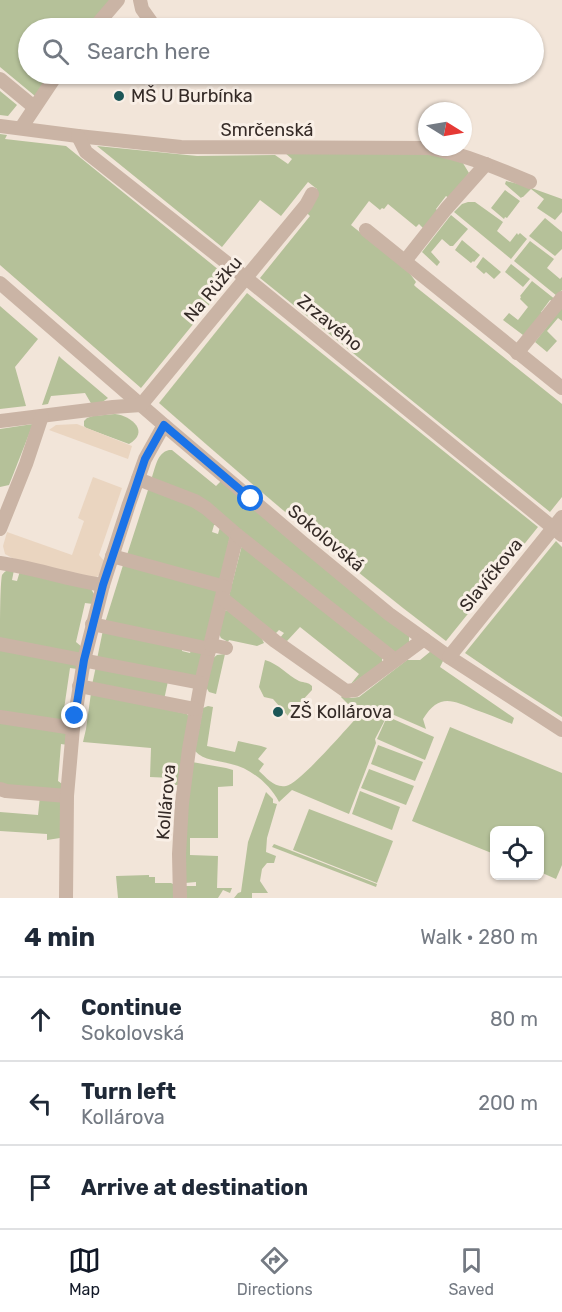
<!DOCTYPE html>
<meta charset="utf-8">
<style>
:root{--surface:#fff;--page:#f2f2f3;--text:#1f2937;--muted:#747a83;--line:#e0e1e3;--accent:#111827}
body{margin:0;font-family:Rubik,sans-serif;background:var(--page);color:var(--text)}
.controls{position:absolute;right:18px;bottom:18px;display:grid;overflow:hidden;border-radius:9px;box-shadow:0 2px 4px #0004}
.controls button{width:54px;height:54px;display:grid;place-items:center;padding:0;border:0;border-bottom:2px solid var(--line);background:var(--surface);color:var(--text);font:30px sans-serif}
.compass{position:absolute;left:418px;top:102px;width:54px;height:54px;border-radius:50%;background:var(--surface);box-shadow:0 2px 4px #0004;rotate:101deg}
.stop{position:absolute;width:18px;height:18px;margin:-14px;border:4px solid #1a73e8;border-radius:50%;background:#fff}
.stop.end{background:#1a73e8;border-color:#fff;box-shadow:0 2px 6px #0008}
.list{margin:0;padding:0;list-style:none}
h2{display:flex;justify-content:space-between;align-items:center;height:78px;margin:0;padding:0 24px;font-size:26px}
h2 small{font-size:20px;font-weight:400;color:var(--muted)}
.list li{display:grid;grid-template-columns:39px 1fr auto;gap:18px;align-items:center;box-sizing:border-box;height:84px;padding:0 24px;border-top:2px solid var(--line)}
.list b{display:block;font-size:22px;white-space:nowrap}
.list p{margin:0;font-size:20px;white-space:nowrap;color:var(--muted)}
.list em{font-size:20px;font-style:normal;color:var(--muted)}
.icon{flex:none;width:33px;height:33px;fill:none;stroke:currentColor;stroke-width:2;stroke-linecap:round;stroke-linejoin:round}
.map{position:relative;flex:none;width:562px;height:898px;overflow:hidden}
.search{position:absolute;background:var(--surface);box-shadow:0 2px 4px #0004;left:18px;right:18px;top:18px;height:66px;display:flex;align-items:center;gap:15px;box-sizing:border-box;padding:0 21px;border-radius:33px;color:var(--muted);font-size:22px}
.sheet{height:330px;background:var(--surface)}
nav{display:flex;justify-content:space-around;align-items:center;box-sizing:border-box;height:84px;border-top:2px solid var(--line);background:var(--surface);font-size:16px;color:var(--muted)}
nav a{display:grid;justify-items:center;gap:3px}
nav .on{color:var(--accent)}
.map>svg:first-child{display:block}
.green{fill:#b5c199}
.plaza{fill:#ead5c0}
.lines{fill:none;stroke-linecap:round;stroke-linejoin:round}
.minor{stroke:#cab4a5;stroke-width:14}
.route{stroke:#1a73e8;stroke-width:8}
.poi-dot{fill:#1c5657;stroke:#f9efe6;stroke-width:2}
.labels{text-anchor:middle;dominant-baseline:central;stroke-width:6;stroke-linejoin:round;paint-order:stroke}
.poi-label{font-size:18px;fill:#352b27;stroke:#f9efe6;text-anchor:start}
.street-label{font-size:18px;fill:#352b27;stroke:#f9efe6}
</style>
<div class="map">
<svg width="562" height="898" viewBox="0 0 562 898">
<rect width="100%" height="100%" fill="#f2e5d9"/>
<g class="green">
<polygon points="0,0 114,0 91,28 28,28 28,74 54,74 35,96 0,67"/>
<polygon points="0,91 17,105 8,116 0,115"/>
<polygon points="0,134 7,135 5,139 66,146 230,279 141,388 0,265"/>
<polygon points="97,146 197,156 275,155 288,164 292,159 284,152 427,152 461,160 469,173 449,198 446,196 436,209 438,211 424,229 419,224 416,227 388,204 384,209 382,208 380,210 369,201 351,225 408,271 416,282 414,285 416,287 562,404 562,497 550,512 260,278 310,216 305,211 317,189 308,182 281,216 260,200 222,247"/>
<polygon points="506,181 523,185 562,199 562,212 555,220 537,208 544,199 531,189 523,197 522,197 521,198 505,184"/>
<polygon points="505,190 520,201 507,218 505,217 504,219 491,208"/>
<polygon points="468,202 475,202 503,222 497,231 510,242 517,233 518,235 520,233 527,239 511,259 454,212 462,204"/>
<polygon points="451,215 468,229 453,246 450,246 442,239 431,252 440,262 437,266 422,252"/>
<polygon points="545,218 562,232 562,249 555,256 529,236"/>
<polygon points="462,240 480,255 474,262 473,261 471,263 455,250"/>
<polygon points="530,241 554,259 547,268 560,279 562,277 562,290 557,296 514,261"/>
<polygon points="483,257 501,272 494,279 486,272 484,274 476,267"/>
<polygon points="511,264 530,279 523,287 505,272"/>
<polygon points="532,281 556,300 554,302 550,300 541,312 544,315 527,336 523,335 503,320 509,313 518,320 528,307 520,299 521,297 520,296"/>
<path d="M247,293l291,234 -92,114c-99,-75 -194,-156 -287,-238z"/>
<polygon points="0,306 38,339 15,367 26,406 0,409"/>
<polygon points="562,307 562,321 558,318 547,331 557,341 547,352 535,342"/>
<polygon points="59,356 62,359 108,398 101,403 92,405 85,393 51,396 48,404 42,405"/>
<path d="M115,414c17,2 35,18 14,30l-43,-16 -2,-2v-5l3,-3 6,-2z"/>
<polygon points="33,424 9,485 0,487 0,429"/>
<path d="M169,450h3l44,36 5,-5 188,154v7l-12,10h-3l-148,-114 -92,-58 -2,-3c4,-11 5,-24 17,-27z"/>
<polygon points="148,490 151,490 194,505 216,525 214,525 212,532 218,534 220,527 230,536 220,581 126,558"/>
<polygon points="556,541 562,547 562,717 512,685 465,653"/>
<polygon points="242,545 382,657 382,663 350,685 359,674 300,627 287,641 279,639 284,633 279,630 274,635 229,596"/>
<polygon points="124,562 217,589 208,642 104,626"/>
<path d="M11,569l3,1 -2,10 5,1 3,-10 71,18 3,5 -1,10 -8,-1 -9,39 6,5 -2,7 -80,-14c0,-12 0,-56 2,-65 3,-4 4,-4 9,-6z"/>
<polygon points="228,610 259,633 264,643 257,646 229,640 228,642 221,638 218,632 224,611"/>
<polygon points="103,630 182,646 182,651 190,653 192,648 202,652 202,669 196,676 97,659"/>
<polygon points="0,645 75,660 77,669 70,668 64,709 71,713 70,722 0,715"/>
<path d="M431,651l13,8 -4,8 74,51 -2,6c-12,-5 -24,-10 -36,-14 -24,-10 -37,-17 -53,9l3,10 -32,-14 -7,1 -12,23 1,4 -27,71 -57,-24 -13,12c-9,-18 -29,-34 -48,-38 -13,-4 -27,-3 -36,-13l8,-43 5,-2 5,1 -6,39 28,6 3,-11 23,5 6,2 -9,11 6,5 -5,7c8,7 15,17 27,15 13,-2 62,-59 73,-71l-18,-18 2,-2 8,3 8,-1 48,-37h13z"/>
<polygon points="225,654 216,694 209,692 206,687 212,659 217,655"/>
<path d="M265,660c14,4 22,15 34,21 6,2 9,1 13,5v4l-24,26 -15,-17 -9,-2 -5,-10z"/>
<polygon points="96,666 168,681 164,700 92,685"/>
<polygon points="91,693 187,714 189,717 179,785 172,785 172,778 150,777 151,748 83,742 86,729"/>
<polygon points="0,719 66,729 68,745 61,744 58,781 65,786 62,792 0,786"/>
<polygon points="386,719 393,719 434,737 425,760 377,739"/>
<polygon points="450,727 562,773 562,865 556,879 540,872 540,830 494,830 494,854 412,821"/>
<polygon points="378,745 423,762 415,781 371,764"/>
<polygon points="192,762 226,768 233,770 233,786 218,787 218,838 190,838 190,855 218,856 217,888 232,888 230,893 223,890 218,898 185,898 185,886 196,886 196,882 185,883 185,838"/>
<polygon points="369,769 414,786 406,805 361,788"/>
<polygon points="360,791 400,807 392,830 352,814"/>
<polygon points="266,792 273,799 273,803 277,804 267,838 266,852 276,856 274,863 267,863 262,869 260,881 268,893 252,893 252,898 234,898 238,893 241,892 248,842"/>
<polygon points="40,796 61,799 61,835 60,838 47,840 47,834 0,831 0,812 38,815"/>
<polygon points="309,809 393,841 377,883 293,850"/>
<polygon points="274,844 377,884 376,887 272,847"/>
<polygon points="149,875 149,877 155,877 155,883 171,883 175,885 175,898 118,898 116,876"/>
</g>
<g class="plaza">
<polygon points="77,424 132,446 128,459 49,430 56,425"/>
<polygon points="93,477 122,488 99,555 105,562 101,574 95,578 69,574 12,558 5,554 3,546 7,532 72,555 84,521 78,518"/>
</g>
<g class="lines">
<g class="minor">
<polyline points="140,0 142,9 154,26 154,28"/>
<polyline points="94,28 118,0"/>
<polyline points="0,79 34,107"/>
<path d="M0,126l78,10 103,11 248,1c35,6 68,20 101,34"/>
<polyline points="21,128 57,74"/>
<polyline points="78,136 86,152 246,278 562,535"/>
<polyline points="366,230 562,388"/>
<polyline points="405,261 446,209 486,164"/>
<polyline points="0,283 164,425 303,543 389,614 449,657 562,730"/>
<polyline points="517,353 562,298"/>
<polyline points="0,421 113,407 141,405 306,205 312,194"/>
<polyline points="138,479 195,501 206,508 237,535 201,683 189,749 182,803 179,854 180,898"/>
<polyline points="0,529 26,464 42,416"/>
<polyline points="237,535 395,660"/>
<polyline points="112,556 225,587"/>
<path d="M0,563c35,5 68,17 103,22"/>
<polyline points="222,598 275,641 346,691 355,690 424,639"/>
<polyline points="92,624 210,649"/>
<polyline points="0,644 201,683"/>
<polyline points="211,645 226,648"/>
<polyline points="449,657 562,517"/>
<polyline points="79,686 195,709"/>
<polyline points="0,717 73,728"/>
<polyline points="0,789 6,791 67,796"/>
<polyline points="66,898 67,796 73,728 84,660 103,585 129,504 145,459 164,425"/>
</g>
</g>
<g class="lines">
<polyline class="route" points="75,716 84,660 103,585 145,459 164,425 251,499"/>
</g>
<g class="poi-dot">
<circle cx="119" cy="96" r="6"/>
<circle cx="278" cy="712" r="6"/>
</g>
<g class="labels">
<g class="poi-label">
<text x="131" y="96">MŠ U Burbínka</text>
<text x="290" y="712">ZŠ Kollárova</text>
</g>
<g class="street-label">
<text x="267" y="130">Smrčenská</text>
<text transform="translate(213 289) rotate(-50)">Na Růžku</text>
<text transform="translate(330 323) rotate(39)">Zrzavého</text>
<text transform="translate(326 538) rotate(40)">Sokolovská</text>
<text transform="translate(491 575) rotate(-51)">Slavíčkova</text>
<text transform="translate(166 802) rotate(-85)">Kollárova</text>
</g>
</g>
</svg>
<div class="controls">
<button><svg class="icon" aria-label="locate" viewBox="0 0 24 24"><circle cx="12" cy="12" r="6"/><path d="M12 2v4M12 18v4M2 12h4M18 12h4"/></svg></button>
</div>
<svg class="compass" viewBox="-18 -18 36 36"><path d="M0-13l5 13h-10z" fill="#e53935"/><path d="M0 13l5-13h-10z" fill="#747a83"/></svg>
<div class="stop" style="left:251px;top:499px"></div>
<div class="stop end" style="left:75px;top:716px"></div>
<div class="search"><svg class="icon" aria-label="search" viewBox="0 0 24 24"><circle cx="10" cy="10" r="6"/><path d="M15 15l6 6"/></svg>Search here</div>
</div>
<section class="sheet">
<h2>4 min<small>Walk · 280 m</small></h2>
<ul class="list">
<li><svg class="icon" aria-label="ahead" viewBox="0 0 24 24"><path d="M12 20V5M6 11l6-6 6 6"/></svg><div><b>Continue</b><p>Sokolovská</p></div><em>80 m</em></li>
<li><svg class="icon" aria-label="left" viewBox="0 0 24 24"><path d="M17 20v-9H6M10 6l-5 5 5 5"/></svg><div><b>Turn left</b><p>Kollárova</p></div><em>200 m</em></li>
<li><svg class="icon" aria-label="arrive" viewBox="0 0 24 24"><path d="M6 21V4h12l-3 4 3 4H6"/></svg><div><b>Arrive at destination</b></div></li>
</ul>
</section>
<nav>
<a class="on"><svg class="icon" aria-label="map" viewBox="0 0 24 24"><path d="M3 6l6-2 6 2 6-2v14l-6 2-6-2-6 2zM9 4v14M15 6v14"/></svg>Map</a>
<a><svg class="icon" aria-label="directions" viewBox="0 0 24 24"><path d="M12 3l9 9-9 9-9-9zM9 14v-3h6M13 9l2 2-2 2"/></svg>Directions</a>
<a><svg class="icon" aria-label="saved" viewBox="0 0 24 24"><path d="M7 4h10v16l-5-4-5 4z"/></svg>Saved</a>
</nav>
